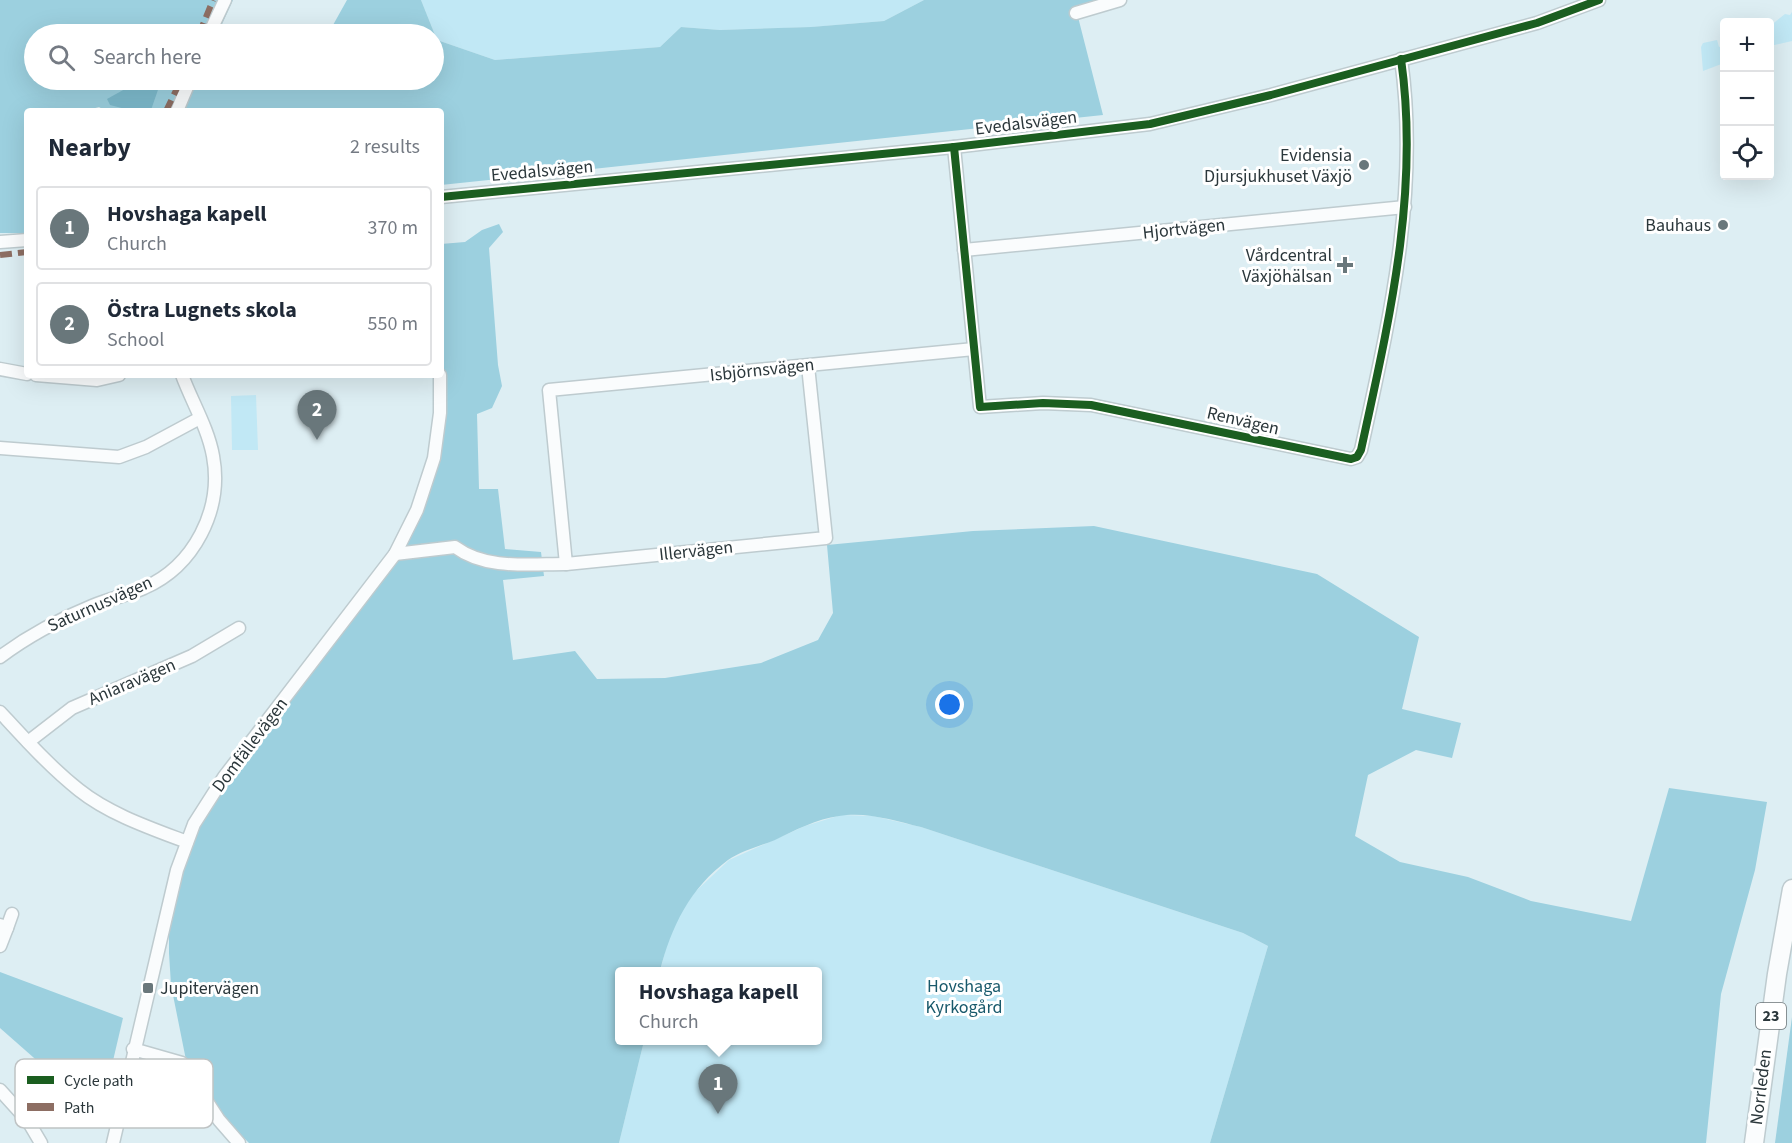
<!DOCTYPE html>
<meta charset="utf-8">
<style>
:root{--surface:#fff;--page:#f2f2f3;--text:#1f2937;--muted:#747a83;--line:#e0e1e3;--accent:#69777b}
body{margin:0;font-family:"Source Sans 3",sans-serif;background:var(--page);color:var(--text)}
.controls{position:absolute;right:18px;top:18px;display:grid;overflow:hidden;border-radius:6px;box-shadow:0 6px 24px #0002}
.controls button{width:54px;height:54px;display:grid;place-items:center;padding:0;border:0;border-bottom:2px solid var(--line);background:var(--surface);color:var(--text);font:30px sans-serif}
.you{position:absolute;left:950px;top:705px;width:21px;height:21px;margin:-15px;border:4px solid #fff;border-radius:50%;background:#1a73e8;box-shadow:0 0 0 9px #1a73e833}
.badge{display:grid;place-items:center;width:39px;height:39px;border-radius:50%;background:var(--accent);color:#fff;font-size:20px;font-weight:700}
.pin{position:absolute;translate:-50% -50px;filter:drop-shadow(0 2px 3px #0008)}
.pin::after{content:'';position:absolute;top:32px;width:21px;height:18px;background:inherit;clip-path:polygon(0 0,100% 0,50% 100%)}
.popup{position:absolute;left:615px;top:967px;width:207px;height:78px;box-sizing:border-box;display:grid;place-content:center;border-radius:6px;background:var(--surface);filter:drop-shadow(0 2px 4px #0005);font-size:20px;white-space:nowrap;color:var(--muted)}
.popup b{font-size:22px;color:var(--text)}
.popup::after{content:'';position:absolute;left:50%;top:100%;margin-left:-12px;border:12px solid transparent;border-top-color:var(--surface)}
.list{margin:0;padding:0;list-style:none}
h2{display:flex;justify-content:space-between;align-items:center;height:78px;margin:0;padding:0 24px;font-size:26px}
h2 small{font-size:20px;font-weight:400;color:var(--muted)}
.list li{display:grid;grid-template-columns:39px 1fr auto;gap:18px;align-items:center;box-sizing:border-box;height:84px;margin:0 12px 12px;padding:0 12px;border:2px solid var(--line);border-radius:6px}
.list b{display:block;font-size:22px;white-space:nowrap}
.list p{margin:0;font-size:20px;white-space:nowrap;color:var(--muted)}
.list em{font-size:20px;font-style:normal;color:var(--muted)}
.icon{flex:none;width:33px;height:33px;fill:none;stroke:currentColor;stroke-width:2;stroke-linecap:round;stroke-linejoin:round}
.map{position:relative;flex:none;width:1792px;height:1143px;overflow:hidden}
.search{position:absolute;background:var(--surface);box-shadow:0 6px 24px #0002;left:24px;top:24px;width:420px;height:66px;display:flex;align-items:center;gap:15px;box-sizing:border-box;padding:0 21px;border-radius:33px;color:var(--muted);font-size:22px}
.panel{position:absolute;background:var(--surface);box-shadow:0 6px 24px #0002;left:24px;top:108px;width:420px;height:270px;border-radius:6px}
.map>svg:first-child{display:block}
.green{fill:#c1e8f5}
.forest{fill:#9cd0df}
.water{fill:#7dbacc}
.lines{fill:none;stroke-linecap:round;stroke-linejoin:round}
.minor-casing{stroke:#becbcf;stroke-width:15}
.highway-casing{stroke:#becbcf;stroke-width:21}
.minor{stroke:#fafcfd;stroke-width:12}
.highway{stroke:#fafcfd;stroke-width:18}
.quiet{stroke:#8d6e63;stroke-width:6;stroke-dasharray:12 6;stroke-linecap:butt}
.cycleway-casing{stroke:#fff;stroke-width:11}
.cycleway{stroke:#1b5e20;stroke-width:8}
.poi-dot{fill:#69777b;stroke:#fff;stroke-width:2}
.labels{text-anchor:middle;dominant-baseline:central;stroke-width:6;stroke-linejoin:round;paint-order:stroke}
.shield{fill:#fff;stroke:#6b7376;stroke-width:1.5}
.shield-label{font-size:16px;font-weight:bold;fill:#2b373b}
.street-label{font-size:18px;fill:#2b373b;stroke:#fff}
.poi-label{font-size:18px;fill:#2b373b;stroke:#fff;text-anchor:end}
.park-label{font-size:18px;fill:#18596b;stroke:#fff}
.key{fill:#fff;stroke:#bfc3c4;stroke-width:1.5}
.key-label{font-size:16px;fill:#2b373b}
</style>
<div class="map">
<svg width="1792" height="1143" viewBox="0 0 1792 1143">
<rect width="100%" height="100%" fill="#ddeef3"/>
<g class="green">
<polygon points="421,0 924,0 884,21 812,27 720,30 681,27 660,47 495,60 437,40"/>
<polygon points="1792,12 1792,41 1770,46 1770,26 1785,14 1790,15"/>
<polygon points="1717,40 1719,47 1724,46 1724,63 1703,71 1701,47 1703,43"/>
<polygon points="256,395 258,450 232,450 231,396"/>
<polygon points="841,815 873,816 921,827 1243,933 1268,946 1210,1143 619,1143 644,1041 817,1040 817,972 660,971 669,937 679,915 695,892 729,860 805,826"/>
</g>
<g class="forest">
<polygon points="0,0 233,0 222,24 235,34 34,34 34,80 434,80 434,34 328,34 347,0 421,0 437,40 495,60 660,47 681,27 720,30 811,27 884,21 924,0 1120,0 1077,13 1103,115 441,185 441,111 106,111 99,107 84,111 27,111 27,233 0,233"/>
<path d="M499,224l4,8 -14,16 9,117 4,21 -10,22 -15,6 2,75h19l7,60 36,3 3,24 -41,4 10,80 62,-9 22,28 68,-1 96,-15 57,-23 15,-27 -6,-68 146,-14 121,-5 223,48 102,63 -17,72 59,14 -9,35 -36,-8 -48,25 -13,61 45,26 68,15 63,24 100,20 38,-133 98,14 -12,68 -34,124 -15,149h-496l58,-197 -25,-13 -322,-106c-25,-6 -55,-16 -82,-11 -22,3 -44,14 -64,24 -15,6 -34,11 -47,20 -38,28 -57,67 -68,111l-41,1v68l25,1 -25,102h-370l-29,-29 -34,-54 -15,-75 -2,-32v-25l11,-51 20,-50 26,-46 163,-208 16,-26 41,-148 -5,-57v-98l24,-2 17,-12z"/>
<polygon points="0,972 123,1018 100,1116 0,1028"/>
<polygon points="1792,1017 1792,1143 1775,1143"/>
<polygon points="141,1057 172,1064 179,1069 160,1077 148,1087 132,1083 137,1060"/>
</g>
<polygon class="water" points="160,84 151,110 133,111 110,105 107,99 125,89"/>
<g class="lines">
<g class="minor-casing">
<g id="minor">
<polyline points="1076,13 1120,0"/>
<polyline points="209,34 225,0"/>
<polyline points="177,111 190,80"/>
<path d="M954,147l26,260 63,-4 48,2 260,54 6,-2 4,-7c28,-129 59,-258 40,-391"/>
<polyline points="441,197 954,147 1150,124 1271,95 1537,23 1599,0"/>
<polyline points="0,242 27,240"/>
<polyline points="964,250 1405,207"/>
<polyline points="808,366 826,538 566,564 549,390 974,349"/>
<polyline points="0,369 27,374"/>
<polyline points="36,375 97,380 119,375"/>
<polyline points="0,448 119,457 146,447 200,418"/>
<path d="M395,554l60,-7c31,23 74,17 111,17"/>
<path d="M0,657c28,-21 60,-38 92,-51 17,-7 35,-11 52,-18 50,-22 79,-78 69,-132 -5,-28 -21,-54 -31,-81"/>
<path d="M0,712c25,27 50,55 79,78 30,24 71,38 108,52"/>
<polyline points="28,742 72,708 192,656 239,628"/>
<polyline points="0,925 7,928 0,946"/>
<polyline points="7,928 12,914"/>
<polyline points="133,1049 182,1063 219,1120 239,1143"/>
<polyline points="0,1090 28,1121 41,1143"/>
<polyline points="113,1143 177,870 194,824 224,777 395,554 417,510 434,458 440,413 440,375"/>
</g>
</g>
<g class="highway-casing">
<polyline id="highway" points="1754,1143 1777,974 1792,889"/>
</g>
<use href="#minor" class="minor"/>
<use href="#highway" class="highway"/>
<g class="quiet">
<polyline points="199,34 213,0"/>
<polyline points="166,111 181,80"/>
<polyline points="0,255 27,252"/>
</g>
<g class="cycleway-casing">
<g id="cycleway">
<path d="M954,147l26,260 63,-4 48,2 260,54 6,-2 4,-7c28,-129 59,-258 40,-391"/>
<polyline points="441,197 954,147 1150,124 1271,95 1537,23 1599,0"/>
</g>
</g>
<use href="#cycleway" class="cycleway"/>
</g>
<g class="poi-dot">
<circle cx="1364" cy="165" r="6"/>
<circle cx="1723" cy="225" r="6"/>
<path d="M1342 256h6v6h6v6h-6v6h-6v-6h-6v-6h6z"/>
<rect x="142" y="982" width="12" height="12" rx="3"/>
</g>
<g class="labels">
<rect class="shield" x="1756" y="1003" width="30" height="26" rx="4.5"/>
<g class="shield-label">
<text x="1771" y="1016">23</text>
</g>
<g class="street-label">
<text transform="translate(1026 123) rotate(-7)">Evedalsvägen</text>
<text transform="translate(542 171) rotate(-5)">Evedalsvägen</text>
<text transform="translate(1184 229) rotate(-6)">Hjortvägen</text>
<text transform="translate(762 370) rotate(-6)">Isbjörnsvägen</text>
<text transform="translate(1243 421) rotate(13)">Renvägen</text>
<text transform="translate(696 551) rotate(-6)">Illervägen</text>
<text transform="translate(100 604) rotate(-24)">Saturnusvägen</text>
<text transform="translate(132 682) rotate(-23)">Aniaravägen</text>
<text transform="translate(250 745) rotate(-53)">Domfällevägen</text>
<text transform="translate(1761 1087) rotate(-83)">Norrleden</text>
</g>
<g class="poi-label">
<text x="1352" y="155">Evidensia<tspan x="1352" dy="21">Djursjukhuset Växjö</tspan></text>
<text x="1711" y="225">Bauhaus</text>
<text x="1332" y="255">Vårdcentral<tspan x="1332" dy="21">Växjöhälsan</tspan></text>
<text x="160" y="988" text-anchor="start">Jupitervägen</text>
</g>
<g class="park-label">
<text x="964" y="986">Hovshaga<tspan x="964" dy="21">Kyrkogård</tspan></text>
</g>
</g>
<rect x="15" y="1059" width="198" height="69" rx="9" class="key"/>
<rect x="27" y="1076" width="27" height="8" fill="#1b5e20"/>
<rect x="27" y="1103" width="27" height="8" fill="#8d6e63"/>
<g class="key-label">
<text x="64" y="1086">Cycle path</text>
<text x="64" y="1113">Path</text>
</g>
</svg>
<div class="controls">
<button>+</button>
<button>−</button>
<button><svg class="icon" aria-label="locate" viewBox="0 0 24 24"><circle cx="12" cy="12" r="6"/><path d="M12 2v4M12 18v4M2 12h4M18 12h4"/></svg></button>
</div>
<div class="you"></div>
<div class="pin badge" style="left:718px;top:1114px">1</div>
<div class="popup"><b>Hovshaga kapell</b>Church</div>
<div class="pin badge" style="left:317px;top:440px">2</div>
<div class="search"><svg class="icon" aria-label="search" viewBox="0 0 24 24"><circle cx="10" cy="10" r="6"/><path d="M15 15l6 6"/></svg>Search here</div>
<section class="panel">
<h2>Nearby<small>2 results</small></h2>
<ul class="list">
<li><span class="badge">1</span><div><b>Hovshaga kapell</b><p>Church</p></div><em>370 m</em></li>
<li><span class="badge">2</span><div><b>Östra Lugnets skola</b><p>School</p></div><em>550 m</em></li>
</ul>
</section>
</div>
